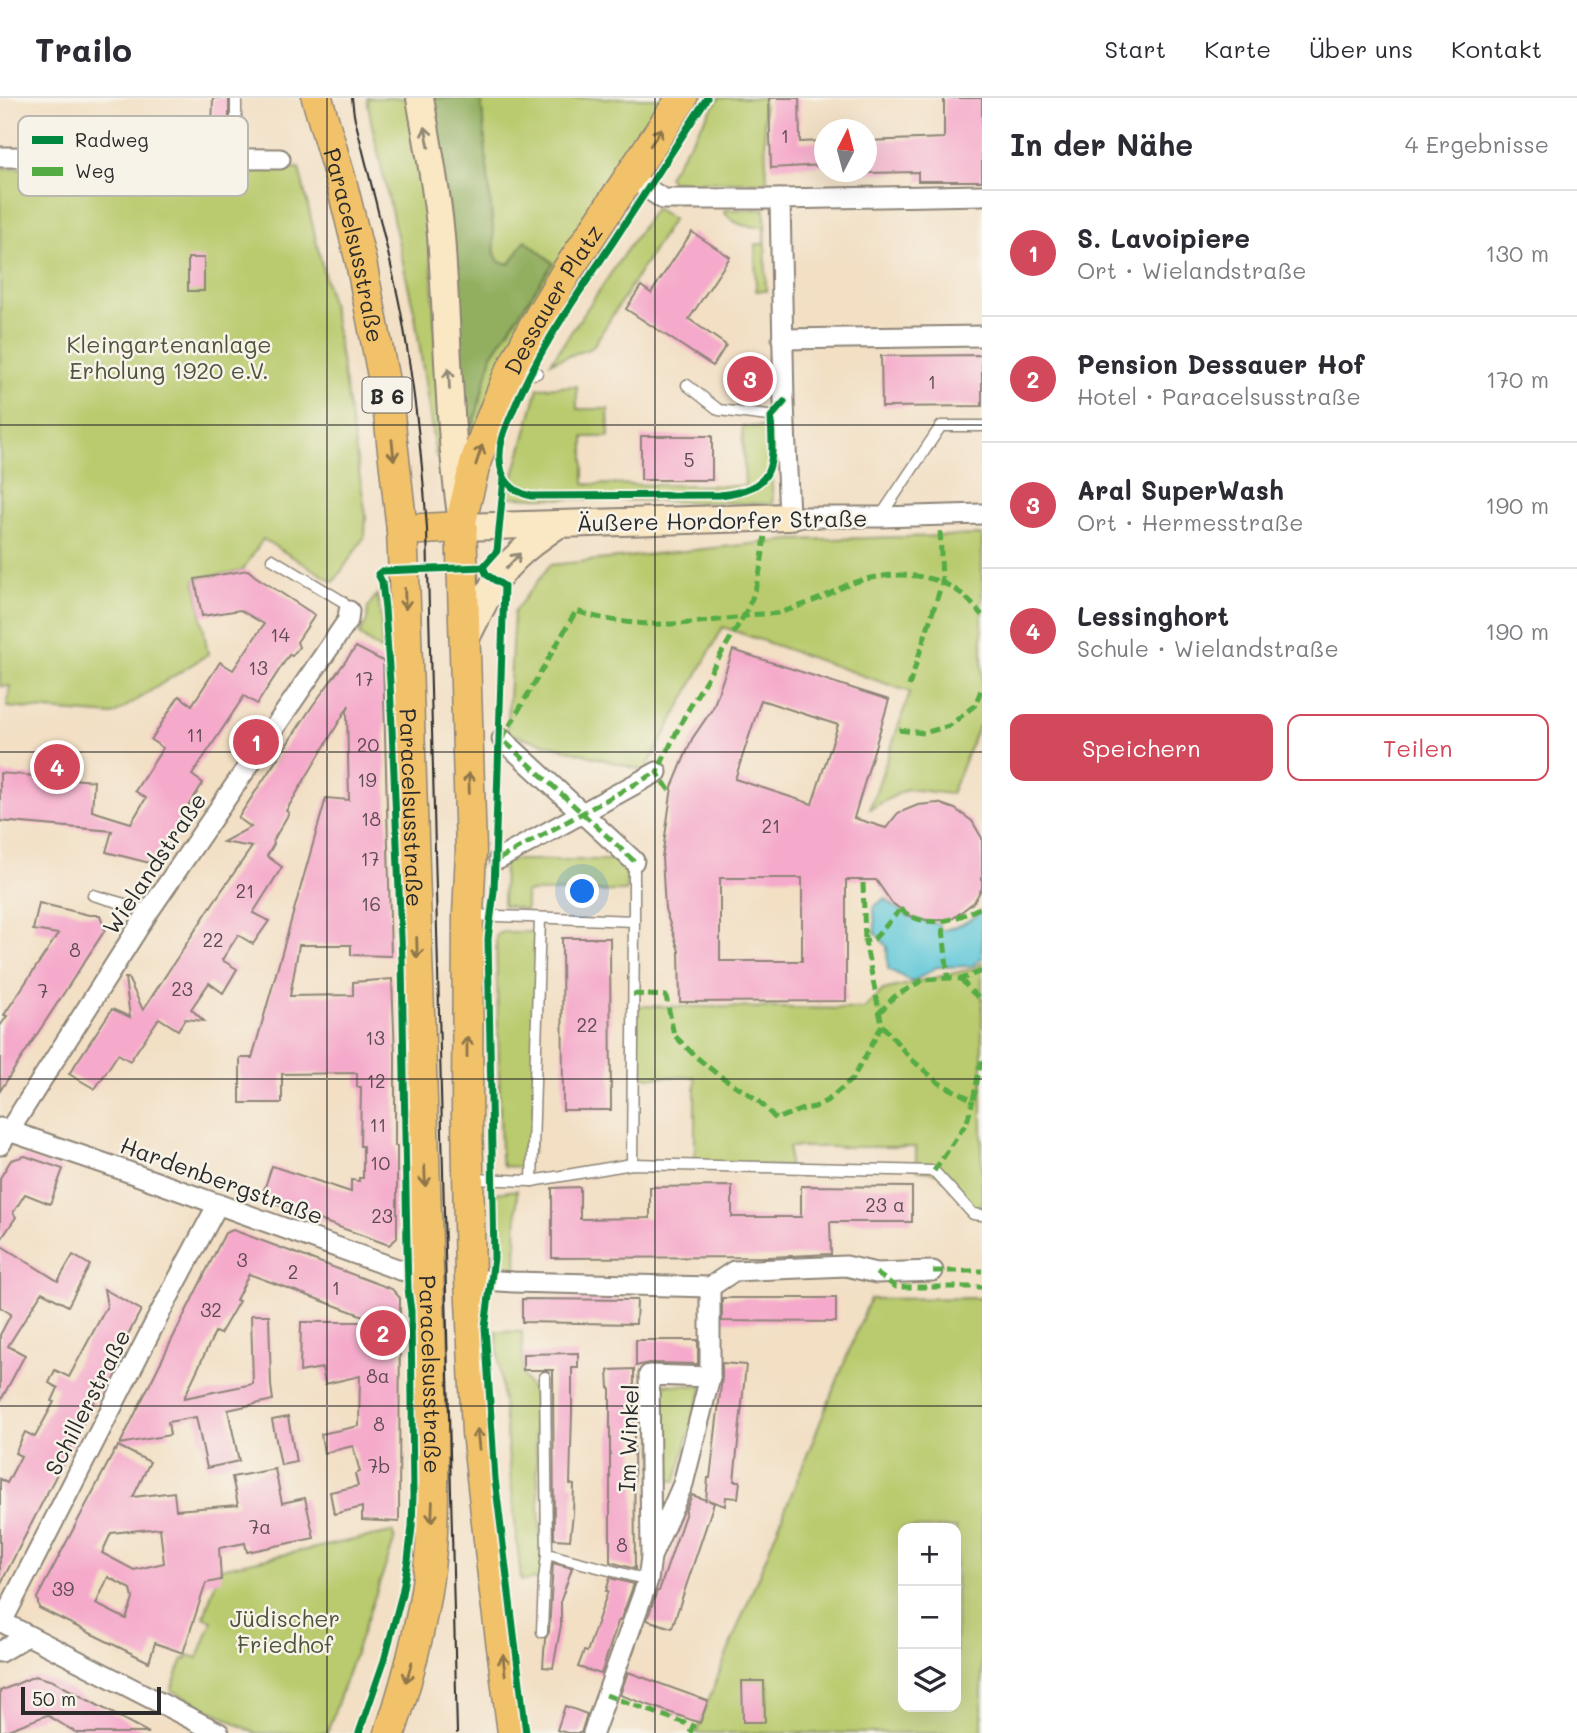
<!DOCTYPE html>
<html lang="de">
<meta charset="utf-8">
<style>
:root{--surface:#fff;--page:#f2f2f3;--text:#2b2b33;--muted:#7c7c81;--line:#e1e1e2;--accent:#d1495b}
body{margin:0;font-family:Mali,sans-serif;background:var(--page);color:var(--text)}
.controls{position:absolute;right:21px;bottom:21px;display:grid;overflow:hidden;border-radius:14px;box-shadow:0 7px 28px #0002}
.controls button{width:63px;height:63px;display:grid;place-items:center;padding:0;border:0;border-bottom:2px solid var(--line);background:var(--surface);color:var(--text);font:35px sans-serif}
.compass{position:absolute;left:814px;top:21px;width:63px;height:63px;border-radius:50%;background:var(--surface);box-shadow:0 7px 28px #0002;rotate:6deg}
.scale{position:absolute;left:21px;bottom:18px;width:140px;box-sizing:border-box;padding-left:7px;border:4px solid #2b2b2b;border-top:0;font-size:19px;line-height:24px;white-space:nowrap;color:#2b2b2b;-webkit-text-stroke:5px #f7f3e8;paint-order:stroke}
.you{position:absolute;left:583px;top:794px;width:24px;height:24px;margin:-18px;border:5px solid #fff;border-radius:50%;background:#1a73e8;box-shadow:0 0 0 10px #1a73e833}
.badge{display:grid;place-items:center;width:46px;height:46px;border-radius:50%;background:var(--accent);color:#fff;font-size:23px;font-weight:700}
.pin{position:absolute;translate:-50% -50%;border:4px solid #fff;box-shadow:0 2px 7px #0006}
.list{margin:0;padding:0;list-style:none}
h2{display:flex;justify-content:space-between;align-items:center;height:91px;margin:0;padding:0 28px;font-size:30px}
h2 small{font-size:23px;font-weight:400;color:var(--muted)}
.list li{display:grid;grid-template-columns:46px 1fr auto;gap:21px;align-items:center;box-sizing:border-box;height:126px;padding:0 28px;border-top:2px solid var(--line)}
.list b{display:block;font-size:26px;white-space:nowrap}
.list p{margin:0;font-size:23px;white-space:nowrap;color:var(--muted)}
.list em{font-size:23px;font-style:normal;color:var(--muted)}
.actions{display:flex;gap:14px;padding:21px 28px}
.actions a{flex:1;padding:16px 0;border:2px solid var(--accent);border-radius:14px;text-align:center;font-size:24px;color:var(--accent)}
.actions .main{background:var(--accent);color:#fff}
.icon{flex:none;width:38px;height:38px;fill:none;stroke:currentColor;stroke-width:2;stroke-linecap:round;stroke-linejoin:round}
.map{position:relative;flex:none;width:982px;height:1635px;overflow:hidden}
header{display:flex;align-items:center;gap:42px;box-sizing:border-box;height:98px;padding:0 35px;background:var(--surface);border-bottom:2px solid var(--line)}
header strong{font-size:33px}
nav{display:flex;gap:38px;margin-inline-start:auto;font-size:24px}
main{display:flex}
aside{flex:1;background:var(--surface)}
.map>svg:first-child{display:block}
.green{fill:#b9cb6e;stroke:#727b4c;stroke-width:2;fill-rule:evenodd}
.forest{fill:#92af61;stroke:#5e6d46;stroke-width:2}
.water{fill:#5ec8d9;stroke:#447a82;stroke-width:2}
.building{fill:#f5aacb;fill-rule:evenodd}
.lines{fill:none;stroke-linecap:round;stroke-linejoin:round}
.lane-casing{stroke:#8e8578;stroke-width:13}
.street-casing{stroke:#8e8578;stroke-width:23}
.secondary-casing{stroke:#8e8578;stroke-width:30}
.primary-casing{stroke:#8e8578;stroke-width:33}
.lane{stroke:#fff;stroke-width:10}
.street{stroke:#fff;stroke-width:19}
.secondary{stroke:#fae7c3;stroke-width:26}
.primary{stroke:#f2c26a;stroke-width:30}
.tram{stroke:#2b2b2b;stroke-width:2}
.quiet{stroke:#54ab44;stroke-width:5;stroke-dasharray:10 5;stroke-linecap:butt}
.cycleway-casing{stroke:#f7f3e8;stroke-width:11}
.cycleway{stroke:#00873e;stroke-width:7}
.oneway{stroke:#928977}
.oneway2{stroke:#8e764a}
.grid{fill:none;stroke:#2b2b2b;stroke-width:2;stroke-opacity:0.55}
.labels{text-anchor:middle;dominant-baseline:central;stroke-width:5;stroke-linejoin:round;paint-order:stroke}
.number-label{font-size:19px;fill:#5e4b53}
.shield{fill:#f7f3e8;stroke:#686764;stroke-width:2}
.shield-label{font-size:21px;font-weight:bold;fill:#2b2b2b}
.street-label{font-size:23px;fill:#2b2b2b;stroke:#f7f3e8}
.park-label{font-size:23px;fill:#4e533c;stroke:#f7f3e8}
.key{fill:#f7f3e8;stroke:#bab7af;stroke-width:2}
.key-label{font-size:19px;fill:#2b2b2b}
</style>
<header>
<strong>Trailo</strong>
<nav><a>Start</a><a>Karte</a><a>Über uns</a><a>Kontakt</a></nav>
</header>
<main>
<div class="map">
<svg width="982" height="1635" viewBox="0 0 982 1635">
<rect width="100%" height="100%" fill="#f7f3e8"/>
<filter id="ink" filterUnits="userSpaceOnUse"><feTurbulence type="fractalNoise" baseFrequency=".0143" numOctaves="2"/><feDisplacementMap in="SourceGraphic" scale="14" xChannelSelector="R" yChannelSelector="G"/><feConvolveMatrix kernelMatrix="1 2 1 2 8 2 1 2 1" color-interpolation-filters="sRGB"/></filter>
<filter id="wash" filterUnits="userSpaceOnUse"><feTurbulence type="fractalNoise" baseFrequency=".00686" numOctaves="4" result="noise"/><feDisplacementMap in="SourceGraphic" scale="28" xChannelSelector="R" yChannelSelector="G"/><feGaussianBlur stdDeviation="1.57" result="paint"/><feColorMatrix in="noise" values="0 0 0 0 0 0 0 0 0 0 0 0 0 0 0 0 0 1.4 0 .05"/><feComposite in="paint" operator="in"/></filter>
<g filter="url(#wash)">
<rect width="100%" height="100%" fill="#f2dfc4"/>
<g class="green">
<polygon points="367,0 409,0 415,28 432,170 441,358 436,358 415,218 371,23"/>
<polygon points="481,0 662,0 541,191 470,354 462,343 470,340 492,257 553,165 499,165 495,155"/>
<polygon points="719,0 763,0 767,84 672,84 668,78"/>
<polygon points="0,70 299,70 334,218 366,417 365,438 334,484 263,441 242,473 195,481 208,556 113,617 7,609 10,588 0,588"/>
<polygon points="655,110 673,121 592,250 551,264"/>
<path d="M765,111l1,82h-10l-1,-47h9v-17c-19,-1 -27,0 -40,-15l1,-2z"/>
<polygon points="577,288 577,311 608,311 609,339 584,339 584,386 745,388 742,328 769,329 773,406 508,399 538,290"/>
<polygon points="982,437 982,630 978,629 951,696 907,691 870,711 910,594 723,529 645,673 507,635 514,514 550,467 791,442"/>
<polygon points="377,496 381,520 382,553 359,537 367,523 368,509"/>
<polygon points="504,762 627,762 626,793 526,794 526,812 503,807"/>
<polygon points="503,834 540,834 533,1055 526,1055 526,1070 504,1068 502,1065 501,1059 496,839 498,836"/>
<polygon points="982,865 982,1114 977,1115 944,1077 916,1071 916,1049 789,1049 789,1069 695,1066 695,979 634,979 634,908 864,911 883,892 972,871"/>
<polygon points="517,1092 516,1178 496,1179 495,1095"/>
<path d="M982,1200v435h-286l12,-32 162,-402zM903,1430h53v179h-53z"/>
<polygon points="496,1233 522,1234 523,1277 533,1295 543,1481 521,1483"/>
<polygon points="654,1286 703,1288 676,1383 654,1380"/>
<polygon points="392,1434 395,1441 327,1635 255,1635 171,1592 183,1561 186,1562 188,1557 198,1560 212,1523 204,1519 220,1470"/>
</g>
<polygon class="forest" points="431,0 481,0 495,155 499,164 510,166 525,142 553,165 492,257 470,340 462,343"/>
<path class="water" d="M885,800c20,19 27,22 54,26l1,7c17,-4 30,-9 42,-21v48l-10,8 -35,1 -25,15 -24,-13 -1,-22 -12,-15 -1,-25z"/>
<g id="blocks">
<g class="building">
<polygon points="213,0 229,0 229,33 212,32"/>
<polygon points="769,0 799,0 800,44 824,43 824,67 771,70"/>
<polygon points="944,0 982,0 982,83 918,83 918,74 866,75 866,43 944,40"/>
<polygon points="692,134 730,159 689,221 726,247 713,268 626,211 641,188 651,195"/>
<rect x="188" y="160" width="16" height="33"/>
<polygon points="982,257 982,308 882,309 881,258"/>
<polygon points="759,263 760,298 742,298 740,264"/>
<rect x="641" y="338" width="71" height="44"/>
<polygon points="248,472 255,478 315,517 297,544 299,549 292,558 289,557 257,606 244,598 192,677 203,685 169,738 170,741 164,750 159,751 150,765 106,754 112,733 0,723 0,675 94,683 92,713 131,725 146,700 135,693 163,650 151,642 179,598 192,607 220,564 233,572 264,526 240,512 202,518 195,481"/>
<polygon points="356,549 383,563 391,858 351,857 351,847 299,847 290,898 353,897 353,884 392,881 395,957 395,1048 397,1048 397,1140 389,1147 261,1101 272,1068 351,1094 351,1082 359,1083 359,1080 363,1080 363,1048 360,1048 361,989 357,989 357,975 282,976 282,1005 240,1005 240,960 252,960 326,700 349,702 347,613 349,607 286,713 289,715 273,743 274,746 267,758 282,769 253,815 269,823 253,846 238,837 222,862 237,871 223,895 209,885 191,911 204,923 185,921 178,932 159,920 130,963 118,956 95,991 69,976 112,911 130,919 125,880 128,880 143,912 213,805 252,749 223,744 251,729 238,720 313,607"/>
<path d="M733,552l156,50 -35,118 32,10 12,-15 20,-8 20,-2 17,6 17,12 10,17v50l-8,14 -22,17 -22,2 -20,-5 -18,-13 -16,-23h-30v121l-166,1 -1,-51 -14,-42 -3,-51 10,-71 20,-48 21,-31zM761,602l77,25 -26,79 -77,-25zM720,780h82v83h-82z"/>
<polygon points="39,805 89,817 100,817 105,832 0,993 0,928 7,918 4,917 58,836 33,832"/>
<polygon points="562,840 610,840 611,1012 563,1012"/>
<polygon points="25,1058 63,1071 50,1106 25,1096 13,1115 16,1119 0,1143 0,1080 11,1062"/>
<polygon points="732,1088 732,1119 801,1119 801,1088 912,1089 912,1124 830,1124 831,1156 770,1159 552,1160 552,1090 580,1089 580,1121 650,1120 650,1089"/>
<polygon points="233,1132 392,1191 400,1200 399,1424 362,1422 362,1409 334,1416 330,1394 358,1388 355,1376 360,1374 353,1348 324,1355 321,1336 359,1328 360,1278 325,1286 322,1270 300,1274 301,1224 380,1224 249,1176 236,1202 239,1203 220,1236 215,1234 184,1300 253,1286 251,1217 269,1217 271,1288 273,1302 228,1312 239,1363 207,1370 196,1319 168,1324 170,1337 120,1346 225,1135"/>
<polygon points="0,1147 58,1183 73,1157 90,1167 68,1208 42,1194 8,1248 25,1257 0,1304 0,1237 11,1216 0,1209"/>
<polygon points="104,1191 141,1212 0,1487 0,1381 7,1385 21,1358 15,1355 25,1334 35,1339 54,1304 52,1303 58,1290 49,1285 55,1272 69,1279 107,1208"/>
<polygon points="722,1200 836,1200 836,1224 722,1223"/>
<polygon points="522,1201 637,1202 636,1226 522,1224"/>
<polygon points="636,1242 698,1242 698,1266 649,1265 636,1268"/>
<polygon points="578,1255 578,1270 572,1270 572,1314 570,1386 574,1387 573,1416 570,1442 554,1441 553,1272 523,1272 523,1256"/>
<polygon points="722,1265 746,1267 734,1383 740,1383 738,1400 726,1399 725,1408 708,1402 714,1405 672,1530 647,1522 657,1493 659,1493 686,1414 685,1413 692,1397 706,1402 708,1380 710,1380 722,1279"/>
<polygon points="634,1271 634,1338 635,1471 610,1464 610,1290 609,1290 608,1272"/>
<polygon points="288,1319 296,1364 281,1367 272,1322"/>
<path d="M118,1348l32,16 -17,35 41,-5 2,18 62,-5 -6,-28 43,-8 7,34 23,-5 9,40 -67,14 -2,-9 -26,5 2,32 -15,3 -23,70 -28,-10 -6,19 -110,-54 -2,-10 78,-148 1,1zM160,1430l4,35 -30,7 -32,-17 9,-20zM108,1479l23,12 2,10 -7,20 -30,-15z"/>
<polygon points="553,1465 572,1470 561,1502 561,1527 553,1570 543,1569 545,1541 549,1534"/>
<polygon points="610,1480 634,1486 621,1521 618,1524 601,1576 578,1569 584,1553 587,1554 608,1493 606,1493"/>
<polygon points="628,1574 708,1603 700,1625 620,1597"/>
<polygon points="35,1578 53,1583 149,1635 77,1635 47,1617 0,1635 0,1593"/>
<polygon points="742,1583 764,1583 765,1624 743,1624"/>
<polygon points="565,1608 587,1616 581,1635 567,1635 557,1632"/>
</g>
</g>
</g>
<g filter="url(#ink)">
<use href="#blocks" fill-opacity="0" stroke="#8e8578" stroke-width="2"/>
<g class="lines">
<g class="lane-casing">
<g id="lane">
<polyline points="233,60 236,49 236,0"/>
<polyline points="514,280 537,275"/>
<polyline points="687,287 719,312 785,320"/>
<polyline points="880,419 941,328 982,328"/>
<polyline points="272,461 342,503 349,513"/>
<polyline points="93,797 149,813"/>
<polyline points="472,817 634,823 634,763"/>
<polyline points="632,1066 634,823"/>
<polyline points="472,1081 532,1083 632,1066 934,1073 973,1116 982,1117"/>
<polyline points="532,1083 540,820"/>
<polyline points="545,1279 547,1456 648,1482"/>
<polyline points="542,1534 544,1482 547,1456"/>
</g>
</g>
<g class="street-casing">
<g id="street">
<polyline points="0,59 280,61"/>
<polyline points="630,79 663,101 780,101"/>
<polyline points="982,97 780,101 784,304 789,419 880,419 982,416"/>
<polyline points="782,241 982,238"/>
<polyline points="502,641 634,763"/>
<polyline points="499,761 657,674"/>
<polyline points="0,1030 109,1067 400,1172 429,1178"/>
<polyline points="0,1047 149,813 333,544 348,522 349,513"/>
<polyline points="470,1181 513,1184 710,1189 734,1173 846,1168 876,1175 933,1173"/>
<polyline points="710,1189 710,1279"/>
<polyline points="0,1523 219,1635"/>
<polyline points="2,1524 161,1213 218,1106"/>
<polyline points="0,1554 27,1538"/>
<polyline points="593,1635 648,1482 651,1459 649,1277 710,1279 683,1386 651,1459"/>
</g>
</g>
<g class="secondary-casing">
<g id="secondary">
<path d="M420,0c8,46 17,92 21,138 7,93 7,187 20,279"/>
<polyline points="462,429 789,419"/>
<path d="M465,542c10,-19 19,-39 30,-58 16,-24 40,-42 64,-58"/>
</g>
</g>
<g class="primary-casing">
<g id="primary">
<path id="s1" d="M317,0l24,83 20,81 26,135 15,133 2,47 29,842c0,43 1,87 -2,130 -5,63 -21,124 -41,184"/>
<polyline points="402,432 462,429"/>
<path id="s2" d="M513,1635l-19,-148 -17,-153 -7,-153 -3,-164 1,-200 3,-64 -10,-330 15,-61 11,-31 20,-50 26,-51 34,-57 115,-173"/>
</g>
</g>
<use href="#lane" class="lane"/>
<use href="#street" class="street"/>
<use href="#secondary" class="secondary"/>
<use href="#primary" class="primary"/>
<path class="tram" d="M352,0l2,17c16,66 34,131 47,197 13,72 21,144 26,217l30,1204"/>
<g class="quiet">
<polyline points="909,588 942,485 940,429"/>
<polyline points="899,632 924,635 949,628 975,607 982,590"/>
<path d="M669,692l-12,-18 27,-55 59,-100c13,-5 28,-1 42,-6 12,-4 24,-8 36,-13 11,-5 22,-12 34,-16 32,-10 76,-11 104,10 9,6 16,16 23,23"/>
<polyline points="499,761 657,674"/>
<path d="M634,763l-132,-122 74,-128c27,9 60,14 89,13 25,0 52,-4 78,-7 15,-26 19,-53 22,-83"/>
<polyline points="863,785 865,843"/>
<path d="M900,811c28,22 53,11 82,-2"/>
<polyline points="943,830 948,880 961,881 982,873"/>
<polyline points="961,881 969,891 982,903"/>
<polyline points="633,896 666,898 674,937 694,957 717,976 758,1002 776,1021 800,1012 815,1009 828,1002 852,981 865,959 882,927 865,843 874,841 899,813"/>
<polyline points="879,915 894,899 923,882 948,880"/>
<polyline points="882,927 910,960 939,985 973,1002 982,960"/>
<polyline points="934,1073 967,1024 973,1002"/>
<polyline points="933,1173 982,1173"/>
<polyline points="876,1175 896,1189 982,1189"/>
<polyline points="606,1597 693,1628 690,1635"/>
</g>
<g class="cycleway-casing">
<g id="cycleway">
<path d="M707,0c-31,48 -63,96 -94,144 -37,55 -76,109 -101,171 -6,15 -13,29 -12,46 0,20 12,33 31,37l189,-1c58,-7 53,-30 51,-78l13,-15"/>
<polyline points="483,469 487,477 504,488 494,793 488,841 494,1160 485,1229 495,1381 526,1635"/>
<polyline points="359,1635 384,1563 402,1496 408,1462 412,1429 413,1398 411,1213 408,1191 407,1149 402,862 390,584 385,511 382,484 378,476 382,473 483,469 497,453 504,380"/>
</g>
</g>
<use href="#cycleway" class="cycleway"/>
</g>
<defs><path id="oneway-shaft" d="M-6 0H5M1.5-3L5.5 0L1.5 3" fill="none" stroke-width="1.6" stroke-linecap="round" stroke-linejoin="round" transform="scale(1.75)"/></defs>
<g class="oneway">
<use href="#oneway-shaft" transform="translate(427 39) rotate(-100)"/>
<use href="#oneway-shaft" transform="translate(449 281) rotate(-93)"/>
<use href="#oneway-shaft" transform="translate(513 463) rotate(-47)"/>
</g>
<g class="oneway2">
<use href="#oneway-shaft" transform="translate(656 39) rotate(-57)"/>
<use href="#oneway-shaft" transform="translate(393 352) rotate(84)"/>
<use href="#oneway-shaft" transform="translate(479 357) rotate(-72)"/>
<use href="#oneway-shaft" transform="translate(405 501) rotate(88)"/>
<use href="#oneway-shaft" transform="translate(469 685) rotate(-92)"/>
<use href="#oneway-shaft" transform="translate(417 850) rotate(88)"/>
<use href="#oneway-shaft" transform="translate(467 949) rotate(-90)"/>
<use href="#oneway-shaft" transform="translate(425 1078) rotate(88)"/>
<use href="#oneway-shaft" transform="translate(478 1341) rotate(-96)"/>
<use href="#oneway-shaft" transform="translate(432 1414) rotate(92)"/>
<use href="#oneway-shaft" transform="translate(504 1567) rotate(-97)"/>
<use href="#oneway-shaft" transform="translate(409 1574) rotate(106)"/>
</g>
</g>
<path class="grid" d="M327,0v1635M655,0v1635M0,327h982M0,654h982M0,981h982M0,1308h982"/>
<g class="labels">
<g class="number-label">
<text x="785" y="37">1</text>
<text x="932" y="283">1</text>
<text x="689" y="361">5</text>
<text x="280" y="536">14</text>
<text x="258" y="569">13</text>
<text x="364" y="580">17</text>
<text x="195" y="636">11</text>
<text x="368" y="646">20</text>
<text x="367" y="681">19</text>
<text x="371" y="720">18</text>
<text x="771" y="727">21</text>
<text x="370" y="760">17</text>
<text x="245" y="792">21</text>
<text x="371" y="805">16</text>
<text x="213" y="841">22</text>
<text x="75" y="851">8</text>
<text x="182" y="890">23</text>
<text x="43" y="892">7</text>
<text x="587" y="926">22</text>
<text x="375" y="939">13</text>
<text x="376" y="982">12</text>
<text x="378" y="1026">11</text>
<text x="380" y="1064">10</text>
<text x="885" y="1106">23 a</text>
<text x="382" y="1117">23</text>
<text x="242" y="1161">3</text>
<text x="293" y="1173">2</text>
<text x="336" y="1189">1</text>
<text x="211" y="1211">32</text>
<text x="378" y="1277">8a</text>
<text x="379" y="1325">8</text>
<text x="379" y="1367">7b</text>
<text x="260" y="1428">7a</text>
<text x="622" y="1446">8</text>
<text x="63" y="1490">39</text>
</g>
<rect class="shield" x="362.5" y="279.5" width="49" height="35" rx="5"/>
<g class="shield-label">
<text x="387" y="297">B 6</text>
</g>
<g class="street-label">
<text stroke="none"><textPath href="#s1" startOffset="152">Paracelsusstraße</textPath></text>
<text stroke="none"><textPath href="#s2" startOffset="1456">Dessauer Platz</textPath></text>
<text transform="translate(722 422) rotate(-1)">Äußere Hordorfer Straße</text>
<text stroke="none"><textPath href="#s1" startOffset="719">Paracelsusstraße</textPath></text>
<text transform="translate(154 765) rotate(-56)">Wielandstraße</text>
<text transform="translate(222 1082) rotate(20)">Hardenbergstraße</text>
<text stroke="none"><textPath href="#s1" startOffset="1286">Paracelsusstraße</textPath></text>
<text transform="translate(87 1304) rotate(-63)">Schillerstraße</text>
<text transform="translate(628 1340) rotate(-88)">Im Winkel</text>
</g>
<g class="park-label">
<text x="169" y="246">Kleingartenanlage<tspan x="169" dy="26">Erholung 1920 e.V.</tspan></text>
<text x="285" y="1520">Jüdischer<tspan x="285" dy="26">Friedhof</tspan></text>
</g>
</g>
<rect x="18" y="18" width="230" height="80" rx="10" class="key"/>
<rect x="32" y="38" width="31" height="8" fill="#00873e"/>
<rect x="32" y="69" width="31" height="9" fill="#54ab44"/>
<g class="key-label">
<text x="75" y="49">Radweg</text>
<text x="75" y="80">Weg</text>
</g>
</svg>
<div class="controls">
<button>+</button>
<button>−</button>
<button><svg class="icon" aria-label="layers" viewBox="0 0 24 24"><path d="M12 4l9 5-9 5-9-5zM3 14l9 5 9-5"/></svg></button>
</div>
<svg class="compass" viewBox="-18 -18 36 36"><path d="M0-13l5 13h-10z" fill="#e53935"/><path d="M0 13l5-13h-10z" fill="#7c7c81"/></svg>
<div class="scale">50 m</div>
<div class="you"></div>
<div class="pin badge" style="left:256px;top:644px">1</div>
<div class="pin badge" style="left:383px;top:1235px">2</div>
<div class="pin badge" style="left:750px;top:281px">3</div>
<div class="pin badge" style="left:57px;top:669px">4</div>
</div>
<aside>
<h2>In der Nähe<small>4 Ergebnisse</small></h2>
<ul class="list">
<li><span class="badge">1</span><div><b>S. Lavoipiere</b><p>Ort · Wielandstraße</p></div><em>130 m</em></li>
<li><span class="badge">2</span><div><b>Pension Dessauer Hof</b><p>Hotel · Paracelsusstraße</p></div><em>170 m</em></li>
<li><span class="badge">3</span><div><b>Aral SuperWash</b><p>Ort · Hermesstraße</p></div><em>190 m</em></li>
<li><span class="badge">4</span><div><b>Lessinghort</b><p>Schule · Wielandstraße</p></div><em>190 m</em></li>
</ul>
<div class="actions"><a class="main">Speichern</a><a>Teilen</a></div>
</aside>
</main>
